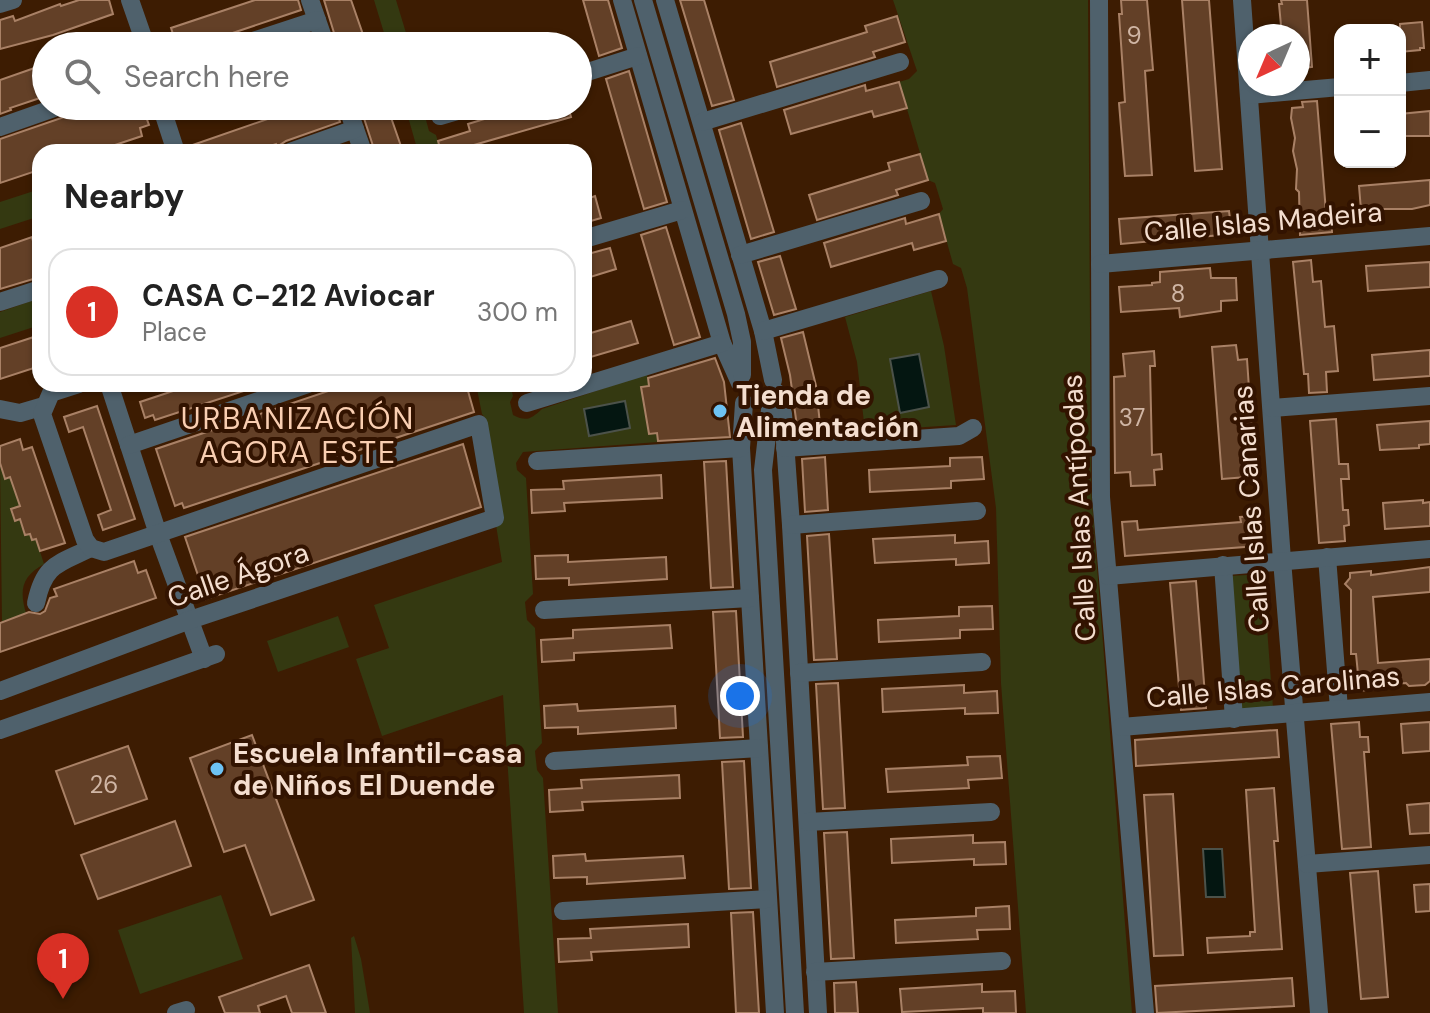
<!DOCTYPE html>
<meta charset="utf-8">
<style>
:root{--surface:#fff;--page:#f6f6f6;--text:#222;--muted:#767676;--line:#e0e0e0;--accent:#d93025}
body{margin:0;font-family:"DM Sans",sans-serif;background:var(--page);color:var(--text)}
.controls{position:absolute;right:24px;top:24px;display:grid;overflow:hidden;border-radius:16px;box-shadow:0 2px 6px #0004}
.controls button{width:72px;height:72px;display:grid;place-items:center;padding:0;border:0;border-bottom:2px solid var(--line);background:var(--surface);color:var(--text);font:40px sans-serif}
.compass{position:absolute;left:1238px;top:24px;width:72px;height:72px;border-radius:50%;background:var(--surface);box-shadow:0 2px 6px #0004;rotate:224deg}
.you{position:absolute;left:740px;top:696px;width:28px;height:28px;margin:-20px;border:6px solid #fff;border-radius:50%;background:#1a73e8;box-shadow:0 0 0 12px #1a73e833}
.badge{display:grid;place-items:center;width:52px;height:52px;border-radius:50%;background:var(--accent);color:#fff;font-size:26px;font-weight:700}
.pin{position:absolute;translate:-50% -66px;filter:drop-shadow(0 2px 4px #0008)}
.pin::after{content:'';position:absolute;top:42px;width:28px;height:24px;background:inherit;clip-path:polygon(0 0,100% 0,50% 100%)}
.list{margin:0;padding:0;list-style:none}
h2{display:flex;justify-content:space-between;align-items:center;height:104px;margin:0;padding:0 32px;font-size:34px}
h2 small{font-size:26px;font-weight:400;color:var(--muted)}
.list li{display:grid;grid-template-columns:52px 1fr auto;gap:24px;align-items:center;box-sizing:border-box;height:128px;margin:0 16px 16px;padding:0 16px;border:2px solid var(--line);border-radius:24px}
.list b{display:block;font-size:30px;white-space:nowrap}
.list p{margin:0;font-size:26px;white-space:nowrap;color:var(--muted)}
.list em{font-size:26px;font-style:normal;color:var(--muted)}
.icon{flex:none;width:44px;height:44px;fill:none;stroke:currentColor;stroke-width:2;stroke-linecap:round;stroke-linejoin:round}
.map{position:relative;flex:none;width:1430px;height:1013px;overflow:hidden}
.search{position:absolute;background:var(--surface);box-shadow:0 2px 6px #0004;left:32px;top:32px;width:560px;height:88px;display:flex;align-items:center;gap:20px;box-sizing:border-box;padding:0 28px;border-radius:44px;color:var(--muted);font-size:30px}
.panel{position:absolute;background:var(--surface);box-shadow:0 2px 6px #0004;left:32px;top:144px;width:560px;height:248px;border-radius:24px}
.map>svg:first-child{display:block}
.green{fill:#343911}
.water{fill:#041611;stroke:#4c524a;stroke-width:2}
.building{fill:#634027;stroke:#a98166;stroke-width:2}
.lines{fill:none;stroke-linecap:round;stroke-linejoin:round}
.minor{stroke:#4f616c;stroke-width:18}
.poi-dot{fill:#6dc2f3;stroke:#321300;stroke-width:3}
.labels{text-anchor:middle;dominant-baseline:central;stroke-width:8;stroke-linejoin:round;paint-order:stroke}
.number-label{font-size:24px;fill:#d0b6a5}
.street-label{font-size:28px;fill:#f4decf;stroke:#321300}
.poi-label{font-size:28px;font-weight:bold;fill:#f4decf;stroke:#321300;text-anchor:start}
.neighbourhood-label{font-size:30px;letter-spacing:2px;fill:#f9ceb1;stroke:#321300}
</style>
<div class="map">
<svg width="1430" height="1013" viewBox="0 0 1430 1013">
<rect width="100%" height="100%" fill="#3d1c02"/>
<g class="green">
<polygon points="374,0 396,0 410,46 388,46"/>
<polygon points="893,0 1088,0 1091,490 1132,1013 1026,1013 1001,683 996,508 967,288 961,268 953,264 939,214 943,209 935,183 928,180 899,82 909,79 917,71"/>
<polygon points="405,106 424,106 423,109 429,131 436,135 441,152 418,152"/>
<polygon points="40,189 40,216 0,229 0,202"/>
<polygon points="931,291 944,346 956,425 865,431 857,362 845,317"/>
<polygon points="40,298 40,325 0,338 0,312"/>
<path d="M647,374l2,12 -8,1 8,47 8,-1 1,9 -135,10 -7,11 1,7 9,8 7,116 -8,8 2,18 8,8 7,115 -7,8 2,19 6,8 15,235h-34l-21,-318 -121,41 -26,-77 33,-11 -15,-43 128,-43 -6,-37 6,-7 -16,-99 -4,-5 -6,-30h34l3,12 -3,6 3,13c14,7 18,4 29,-6z"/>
<path d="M0,464l15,11 5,30 -8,4 3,11 5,-1 5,16 5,-1 2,6 4,-1 8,25c-22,12 -25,26 -18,49l-24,9z"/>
<polygon points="1263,574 1273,708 1240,710 1230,576"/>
<polygon points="338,616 349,647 278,672 267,641"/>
<polygon points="221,895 243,959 140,994 118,930"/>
<polygon points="354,936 361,959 370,1013 355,1013 351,938"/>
</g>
<g class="water">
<polygon points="919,354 929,407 900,413 890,359"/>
<polygon points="625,401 630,428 589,436 584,409"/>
<polygon points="1203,849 1222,849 1225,897 1206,897"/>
</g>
<g class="building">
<polygon points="79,0 109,0 113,14 53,35 0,49 0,20 13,16 15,21 60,4 61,6"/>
<polygon points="255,0 298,0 301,10 194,46 177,46 171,28"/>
<polygon points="324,0 351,0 367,46 338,46"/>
<polygon points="583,0 608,0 622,48 599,56"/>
<polygon points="680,0 704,0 734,100 712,106"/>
<polygon points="1121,0 1147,0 1153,70 1145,71 1152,175 1125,176 1119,103 1125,102 1119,14 1122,14"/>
<polygon points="1182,0 1209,0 1222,169 1195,171"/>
<polygon points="1281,0 1307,0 1312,67 1298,69 1298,36 1282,36 1279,4 1282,4"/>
<polygon points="897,16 905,42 873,52 875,57 777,87 770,62 867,32 865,26"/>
<polygon points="1422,22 1424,48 1420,48 1420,50 1400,52 1400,24"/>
<polygon points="46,64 46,96 10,108 11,110 0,114 0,80"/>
<polygon points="629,71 667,202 644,209 606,79"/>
<polygon points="899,82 907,108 874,117 872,111 791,134 784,110 865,85 866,91"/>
<polygon points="1317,101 1326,212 1331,212 1332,232 1300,235 1299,192 1296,189 1297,169 1293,151 1295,138 1291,118 1292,108 1303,107 1302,102"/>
<polygon points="96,106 142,106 149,125 140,128 142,136 94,152 40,152 40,161 36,162 39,170 0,183 0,139"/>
<polygon points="305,106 335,106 340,122 286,141 280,145 278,152 276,144 252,152 188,152 187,147"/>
<polygon points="360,106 387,106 403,152 375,152"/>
<polygon points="527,106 568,106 571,117 474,145 476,152 441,152 438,141 470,131 468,124"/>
<polygon points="1430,111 1430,136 1400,136 1400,114"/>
<polygon points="741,123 774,232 751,239 719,130"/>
<polygon points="920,154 928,180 896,190 898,195 817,220 809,195 890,170 888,163"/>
<polygon points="1430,180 1430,205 1412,209 1384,209 1371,212 1361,210 1359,186"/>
<polygon points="595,196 601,218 584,223 584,200"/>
<polygon points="1229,211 1232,234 1121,244 1119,219"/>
<polygon points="939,214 946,241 914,250 912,243 831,267 824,243 905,218 906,224"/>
<polygon points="666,227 700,337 674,345 641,235"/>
<polygon points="32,237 34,245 40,243 40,277 0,289 0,248"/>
<polygon points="610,248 616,269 584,279 584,255"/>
<polygon points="780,256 796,309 774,315 758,262"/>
<polygon points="1311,260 1313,282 1321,281 1325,327 1334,326 1338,371 1326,372 1327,392 1309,393 1308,374 1304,374 1293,262"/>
<polygon points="1430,262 1430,287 1368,291 1366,266"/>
<polygon points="1210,268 1211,278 1236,278 1237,300 1221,301 1221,311 1180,317 1179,308 1121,312 1119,287 1152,285 1152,283 1160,282 1160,272"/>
<polygon points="631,321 638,343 584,359 584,335"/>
<polygon points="803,332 816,386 821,434 798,434 790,375 781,338"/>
<polygon points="40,335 40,366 0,379 0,348"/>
<polygon points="1236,345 1238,360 1247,359 1254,462 1246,463 1247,477 1222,479 1212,347"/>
<polygon points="1430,350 1430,376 1374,380 1372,355"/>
<polygon points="1154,351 1155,366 1150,366 1152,455 1161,454 1162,469 1154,470 1155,485 1131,486 1130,472 1115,473 1114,377 1125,376 1123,354"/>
<polygon points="715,358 724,382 730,437 658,441 657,433 649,434 641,387 649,386 648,378"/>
<polygon points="194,384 255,384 256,387 155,420 153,415 145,418 140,402"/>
<polygon points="349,384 466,384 474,412 184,508 182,503 175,506 156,449"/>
<polygon points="97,406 135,519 103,530 98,515 111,510 83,427 69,432 64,417"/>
<polygon points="1336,419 1339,464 1348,464 1349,479 1341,479 1343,510 1348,510 1349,525 1344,526 1345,541 1319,543 1310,421"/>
<polygon points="1430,421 1430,444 1419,445 1419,448 1380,450 1377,425"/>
<polygon points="20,439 23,450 32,447 65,543 40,551 36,539 32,540 30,534 25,535 20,519 15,521 11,509 20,506 10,477 5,479 0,463 0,446"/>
<polygon points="463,444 481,507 206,599 185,537"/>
<polygon points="825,457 828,510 805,512 802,459"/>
<polygon points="982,457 984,479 951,481 951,488 870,492 869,470 950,466 950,458"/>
<polygon points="726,461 733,587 711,588 704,462"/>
<polygon points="661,475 662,498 564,503 565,511 532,513 531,490 564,489 563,481"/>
<polygon points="1423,500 1423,503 1430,502 1430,526 1385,529 1383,503"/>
<polygon points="1255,516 1258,546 1125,556 1122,522 1137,521 1138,530 1241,522 1240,517"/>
<polygon points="829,534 837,659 814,660 807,536"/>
<polygon points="955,535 955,543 988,541 989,563 956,565 956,559 875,563 873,539"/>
<polygon points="568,555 568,562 666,557 667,579 569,585 569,578 536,579 535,556"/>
<polygon points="134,561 138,573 146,570 156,598 0,652 0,623 29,612 40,614 45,611 50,598 57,596 54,589"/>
<polygon points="1430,567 1430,592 1373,597 1378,663 1430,659 1430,681 1425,685 1409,686 1406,683 1380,685 1380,689 1359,691 1359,686 1353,680 1358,674 1356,654 1351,654 1351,590 1345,584 1350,578 1350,573 1371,571 1371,575"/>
<polygon points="1196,581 1206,708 1181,710 1170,583"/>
<polygon points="992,606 993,629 960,630 960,638 879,642 878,620 959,616 959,607"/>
<polygon points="736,611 743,737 720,738 713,612"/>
<polygon points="670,625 672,648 574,653 574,660 542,662 541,640 573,638 573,630"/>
<polygon points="838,683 845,808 823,809 816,684"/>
<polygon points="964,685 964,693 997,691 998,713 965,714 965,708 883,712 882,689"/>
<polygon points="577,704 578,711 675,706 676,728 578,734 578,727 545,728 544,706"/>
<polygon points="1359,722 1360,737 1368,737 1369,752 1364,752 1371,847 1342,849 1331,724"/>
<polygon points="1430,722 1430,751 1403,753 1401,724"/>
<polygon points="1277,730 1279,757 1136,766 1135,740"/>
<polygon points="252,735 314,900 271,915 245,845 224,852 190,758"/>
<polygon points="128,746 147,799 75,824 56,771"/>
<polygon points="1000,756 1002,778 968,780 969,788 888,792 886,769 968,765 967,757"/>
<polygon points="744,761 751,888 729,889 722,762"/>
<polygon points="679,775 680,798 582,802 583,810 550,812 549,790 582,788 581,780"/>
<polygon points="1274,788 1278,841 1274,841 1282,949 1208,953 1207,938 1250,936 1250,932 1255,932 1246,790"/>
<polygon points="1173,794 1183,955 1154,956 1144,795"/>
<polygon points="1430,803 1430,833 1410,834 1407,805"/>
<polygon points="175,821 191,866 98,899 81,855"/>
<polygon points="847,832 854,958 831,959 824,833"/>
<polygon points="973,835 973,843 1005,842 1006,864 974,865 974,859 892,863 891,839"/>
<polygon points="585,854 586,861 683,856 685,878 587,884 587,877 554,878 553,856"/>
<polygon points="1378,871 1388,997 1361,999 1350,873"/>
<polygon points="1430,884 1430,911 1416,912 1414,885"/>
<polygon points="1009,906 1010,929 977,930 978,939 896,943 895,920 976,916 976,908"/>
<polygon points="753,912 759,1013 736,1013 731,913"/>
<polygon points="688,924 689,947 591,952 592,960 559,962 558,939 591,938 590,929"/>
<polygon points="309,965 326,1013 292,1013 286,996 258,1006 260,1013 225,1013 219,997"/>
<polygon points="1292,978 1294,1006 1157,1013 1155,986"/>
<polygon points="856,982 858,1013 835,1013 834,983"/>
<polygon points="982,984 982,992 1015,991 1016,1013 983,1013 983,1008 902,1012 900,989"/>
</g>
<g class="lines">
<g class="minor">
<polyline points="130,0 146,46"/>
<polyline points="310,0 326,46"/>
<polyline points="622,0 722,343 740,383"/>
<polyline points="643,0 736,314 742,342 742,375"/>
<polyline points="665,0 763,331 773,380"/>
<polyline points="1099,0 1101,497 1145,1013"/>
<polyline points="1242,0 1282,560 1319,1013"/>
<polyline points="0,4 13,0"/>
<polyline points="238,46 317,20"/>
<polyline points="578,75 638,56"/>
<polyline points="1400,83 1430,80"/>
<polyline points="1249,95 1340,87"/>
<polyline points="161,106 176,152"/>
<polyline points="347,106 363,152"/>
<polyline points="440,116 474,106"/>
<polyline points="702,122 900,62"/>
<polyline points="0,127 60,106"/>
<polyline points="290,152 355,129"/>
<polyline points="584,239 682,210"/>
<polyline points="740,255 921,201"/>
<polyline points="1100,264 1430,236"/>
<polyline points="0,302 40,289"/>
<polyline points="763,331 939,279"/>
<polyline points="109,384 158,534 204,659"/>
<polyline points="776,392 783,414 791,525 818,1013"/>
<polyline points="771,401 763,470 795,1013"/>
<polyline points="527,403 722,343"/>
<polyline points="744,403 741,448 775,1013"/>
<polyline points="1272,408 1430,396"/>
<polyline points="0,409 20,413 44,406"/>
<polyline points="129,445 308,384"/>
<polyline points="785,448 959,436 973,428"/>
<polyline points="537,461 741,448"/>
<polyline points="791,525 977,511"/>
<polyline points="1327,557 1339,709"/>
<polyline points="1223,565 1234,719"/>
<polyline points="1108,576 1430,549"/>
<path d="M36,603c8,-39 22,-39 55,-55"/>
<polyline points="544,610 750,598"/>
<polyline points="799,673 982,662"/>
<polyline points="0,691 190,620 495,518 479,424 104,552 91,548 85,540 42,414 51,393 79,384"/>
<polyline points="1121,727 1430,702"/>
<polyline points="0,730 216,654"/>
<polyline points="554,761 759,748"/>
<polyline points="808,822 991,812"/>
<polyline points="1307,864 1430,855"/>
<polyline points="563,911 767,899"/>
<polyline points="815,972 1002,961"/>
<polyline points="176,1013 186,1010"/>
</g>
</g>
<g class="poi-dot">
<circle cx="720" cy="411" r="8"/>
<circle cx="217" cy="769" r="8"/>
</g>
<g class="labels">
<g class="number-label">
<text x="1134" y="35">9</text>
<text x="1178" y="293">8</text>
<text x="1132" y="417">37</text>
<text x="104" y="784">26</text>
</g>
<g class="street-label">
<text transform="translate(1263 222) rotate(-5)">Calle Islas Madeira</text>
<text transform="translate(1079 508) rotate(-93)">Calle Islas Antípodas</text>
<text transform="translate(1251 509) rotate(-94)">Calle Islas Canarias</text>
<text transform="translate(238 575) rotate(-19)">Calle Ágora</text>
<text transform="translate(1273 687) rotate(-5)">Calle Islas Carolinas</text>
</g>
<g class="poi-label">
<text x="736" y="395">Tienda de<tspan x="736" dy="32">Alimentación</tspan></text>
<text x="233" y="753">Escuela Infantil-casa<tspan x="233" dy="32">de Niños El Duende</tspan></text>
</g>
<g class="neighbourhood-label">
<text x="298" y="418">URBANIZACIÓN<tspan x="298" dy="34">AGORA ESTE</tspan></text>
</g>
</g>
</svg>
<div class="controls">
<button>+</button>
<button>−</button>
</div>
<svg class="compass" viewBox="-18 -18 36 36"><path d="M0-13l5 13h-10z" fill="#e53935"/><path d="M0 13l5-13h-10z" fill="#767676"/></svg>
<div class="you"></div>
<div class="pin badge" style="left:63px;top:999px">1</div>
<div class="search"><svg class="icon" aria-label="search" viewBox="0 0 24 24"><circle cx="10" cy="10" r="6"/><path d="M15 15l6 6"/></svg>Search here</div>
<section class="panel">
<h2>Nearby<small></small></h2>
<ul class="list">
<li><span class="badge">1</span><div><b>CASA C-212 Aviocar</b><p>Place</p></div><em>300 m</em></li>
</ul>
</section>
</div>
